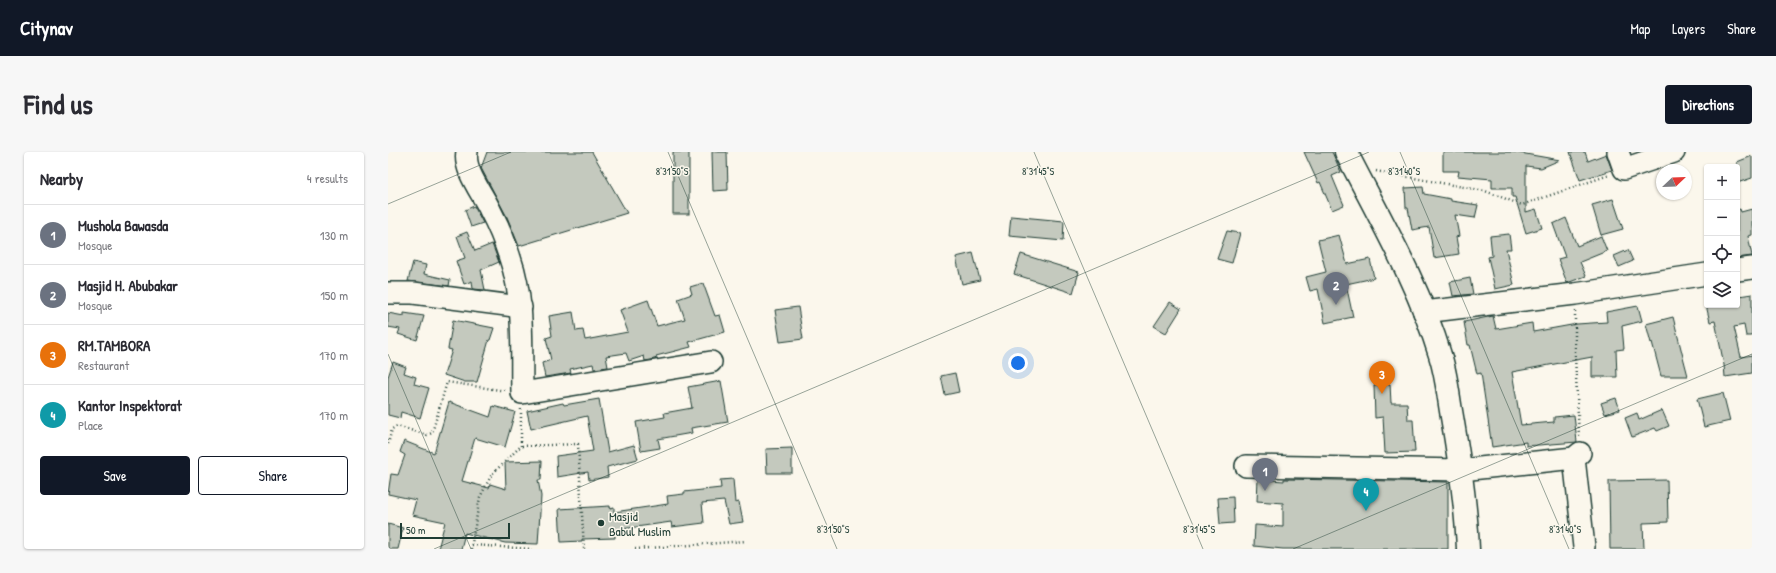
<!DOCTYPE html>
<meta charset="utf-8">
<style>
:root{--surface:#fff;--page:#f7f7f7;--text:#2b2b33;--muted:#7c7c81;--line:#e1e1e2;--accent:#111827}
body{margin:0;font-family:"Patrick Hand",sans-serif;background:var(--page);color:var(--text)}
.controls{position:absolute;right:12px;top:12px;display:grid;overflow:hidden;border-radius:4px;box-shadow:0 1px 3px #0004}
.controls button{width:36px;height:36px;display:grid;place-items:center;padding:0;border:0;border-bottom:1px solid var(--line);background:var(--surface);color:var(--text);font:20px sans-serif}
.compass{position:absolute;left:1268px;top:12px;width:36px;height:36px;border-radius:50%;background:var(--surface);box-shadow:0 1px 3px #0004;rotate:67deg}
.scale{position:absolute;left:12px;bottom:10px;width:110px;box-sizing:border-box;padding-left:4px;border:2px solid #1f3d34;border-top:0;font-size:11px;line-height:14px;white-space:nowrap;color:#1f3d34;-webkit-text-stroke:3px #fbf7ec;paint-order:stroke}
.you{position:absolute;left:630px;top:211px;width:14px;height:14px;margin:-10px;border:3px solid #fff;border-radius:50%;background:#1a73e8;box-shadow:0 0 0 6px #1a73e833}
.badge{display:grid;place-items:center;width:26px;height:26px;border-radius:50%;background:var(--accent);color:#fff;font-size:13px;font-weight:700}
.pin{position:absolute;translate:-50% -33px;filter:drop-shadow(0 1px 2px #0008)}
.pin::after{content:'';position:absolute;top:21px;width:14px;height:12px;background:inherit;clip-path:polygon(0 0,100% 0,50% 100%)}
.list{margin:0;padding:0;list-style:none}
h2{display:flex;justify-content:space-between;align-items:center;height:52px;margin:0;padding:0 16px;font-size:17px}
h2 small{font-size:13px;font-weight:400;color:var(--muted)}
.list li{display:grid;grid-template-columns:26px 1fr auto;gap:12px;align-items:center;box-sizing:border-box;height:60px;padding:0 16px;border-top:1px solid var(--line)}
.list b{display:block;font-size:15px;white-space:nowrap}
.list p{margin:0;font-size:13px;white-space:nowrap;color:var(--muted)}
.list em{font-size:13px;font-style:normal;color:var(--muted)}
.actions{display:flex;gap:8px;padding:12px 16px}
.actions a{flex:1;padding:9px 0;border:1px solid var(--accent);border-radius:4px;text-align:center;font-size:14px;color:var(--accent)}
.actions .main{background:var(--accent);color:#fff}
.icon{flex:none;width:22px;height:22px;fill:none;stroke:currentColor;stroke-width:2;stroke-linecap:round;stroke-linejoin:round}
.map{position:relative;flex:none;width:1364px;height:397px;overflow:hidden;border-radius:4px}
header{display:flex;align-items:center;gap:24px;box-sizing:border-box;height:56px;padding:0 20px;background:var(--accent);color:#fff}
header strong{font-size:19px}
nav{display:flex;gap:22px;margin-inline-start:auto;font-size:14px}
.intro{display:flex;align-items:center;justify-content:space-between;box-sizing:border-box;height:96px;padding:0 24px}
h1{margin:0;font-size:28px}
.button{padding:10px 18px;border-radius:4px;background:var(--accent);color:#fff;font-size:14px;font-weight:700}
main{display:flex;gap:24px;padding:0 24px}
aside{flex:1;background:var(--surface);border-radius:4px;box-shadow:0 1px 3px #0004}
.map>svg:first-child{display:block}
.building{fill:#c4c9be;stroke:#1f3d34}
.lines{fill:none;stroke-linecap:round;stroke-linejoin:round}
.minor-casing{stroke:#1f3d34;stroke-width:24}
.highway-casing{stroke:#1f3d34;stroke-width:25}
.path{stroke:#1f3d34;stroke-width:2.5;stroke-dasharray:1 3;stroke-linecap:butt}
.minor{stroke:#fbf7ec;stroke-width:21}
.highway{stroke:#fbf7ec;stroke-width:22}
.ticks{fill:none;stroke:#1f3d34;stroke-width:1;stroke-opacity:0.45}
.poi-dot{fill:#1f3d34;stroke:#fbf7ec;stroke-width:1.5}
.labels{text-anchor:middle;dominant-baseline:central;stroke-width:3;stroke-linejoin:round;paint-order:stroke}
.poi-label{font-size:13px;fill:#1f3d34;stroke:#fbf7ec;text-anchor:start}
.ticks-label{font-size:10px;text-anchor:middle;fill:#1f3d34;stroke:#fbf7ec;stroke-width:3;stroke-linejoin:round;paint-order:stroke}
</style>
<header>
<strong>Citynav</strong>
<nav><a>Map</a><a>Layers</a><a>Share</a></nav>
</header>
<div class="intro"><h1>Find us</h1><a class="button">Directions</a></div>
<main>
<aside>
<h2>Nearby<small>4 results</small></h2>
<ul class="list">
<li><span class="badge" style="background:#6b7280">1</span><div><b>Mushola Bawasda</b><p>Mosque</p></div><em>130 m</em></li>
<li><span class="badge" style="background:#6b7280">2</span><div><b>Masjid H. Abubakar</b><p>Mosque</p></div><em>150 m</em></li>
<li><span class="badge" style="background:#e8710a">3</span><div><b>RM.TAMBORA</b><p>Restaurant</p></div><em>170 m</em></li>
<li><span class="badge" style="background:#0f9aa8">4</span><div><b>Kantor Inspektorat</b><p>Place</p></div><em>170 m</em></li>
</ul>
<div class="actions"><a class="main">Save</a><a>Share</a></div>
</aside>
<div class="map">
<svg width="1364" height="397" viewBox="0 0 1364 397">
<rect width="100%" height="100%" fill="#fbf7ec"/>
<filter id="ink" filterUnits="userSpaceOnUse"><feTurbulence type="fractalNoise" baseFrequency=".025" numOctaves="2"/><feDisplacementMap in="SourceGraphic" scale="8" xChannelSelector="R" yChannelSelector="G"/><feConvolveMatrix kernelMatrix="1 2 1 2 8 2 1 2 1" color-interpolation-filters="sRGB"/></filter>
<g filter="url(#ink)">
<g class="building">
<polygon points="99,0 204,0 239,61 131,94 119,65 93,16"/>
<rect x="285" y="0" width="16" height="62"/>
<polygon points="324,0 339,0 340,38 325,39"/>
<polygon points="916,0 944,0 953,20 944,24 956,53 944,58 932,30 930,31"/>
<polygon points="1055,0 1126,0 1172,8 1153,16 1138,14 1138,60 1148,57 1154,76 1138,81 1127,45 1124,45 1124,36 1104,36 1104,27 1070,24 1071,19 1055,19"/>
<polygon points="1182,0 1197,0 1200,9 1218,2 1224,18 1192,28"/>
<polygon points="1364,4 1364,26 1349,31 1349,10"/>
<polygon points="1035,35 1036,42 1063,47 1063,49 1090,53 1087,66 1067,63 1071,84 1068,85 1071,102 1046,106 1041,75 1024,78 1020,56 1018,56 1017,36"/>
<polygon points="1225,47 1235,77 1213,83 1204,53"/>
<polygon points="86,54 95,71 83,75 77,58"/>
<polygon points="1352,57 1353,60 1364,57 1364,83 1360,84 1364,104 1349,106 1349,58"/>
<polygon points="623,64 676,69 675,89 621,84"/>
<polygon points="1178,66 1189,94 1213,84 1219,99 1192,110 1198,124 1179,131 1170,107 1177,105 1165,72"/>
<polygon points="839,79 852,81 844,111 829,107"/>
<polygon points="79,80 87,99 104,92 111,110 93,118 97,138 85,137 84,129 76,132 68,109 77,106 69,84"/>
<polygon points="1121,82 1123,97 1118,97 1126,133 1107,137 1100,105 1104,104 1102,84"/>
<polygon points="951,83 959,112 982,107 986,126 958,132 965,165 937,171 930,137 922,139 918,125 938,120 930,88"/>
<polygon points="1240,98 1245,109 1231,115 1226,104"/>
<polygon points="585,101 592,128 574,132 568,105"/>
<polygon points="633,102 691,120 685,141 626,122"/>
<polygon points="25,110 38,113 36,122 62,128 61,134 20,129"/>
<polygon points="1082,126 1085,142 1065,144 1062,130"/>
<polygon points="315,131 327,164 332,163 337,180 301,190 303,195 268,204 269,206 263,208 257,209 256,204 241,209 238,201 218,204 220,215 206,217 205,212 182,217 183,221 157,225 154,211 163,208 158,186 164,184 161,164 185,160 188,179 195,178 197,188 240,180 232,158 260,148 269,174 297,167 290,147 304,142 302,135"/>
<polygon points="1364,142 1364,184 1358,184 1356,173 1346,175 1353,205 1364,203 1364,221 1337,225 1336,213 1327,169 1322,170 1318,153 1352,153 1351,144"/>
<polygon points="782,150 793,157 778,181 766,174"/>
<polygon points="1250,154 1254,169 1234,174 1236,197 1228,198 1229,225 1204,225 1204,205 1124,220 1133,273 1166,270 1166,265 1186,263 1189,290 1138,294 1138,290 1104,295 1093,221 1089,222 1082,193 1080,193 1076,170 1105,164 1108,177 1144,171 1145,180 1189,172 1219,170 1218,160"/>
<polygon points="410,155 415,187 392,190 387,158"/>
<polygon points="0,161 16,164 16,161 36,164 29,188 10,182 12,177 0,175"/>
<polygon points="1285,165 1294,201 1300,224 1273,224 1264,190 1263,191 1258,172"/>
<polygon points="65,168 106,176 102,188 101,188 89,230 77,230 56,223 64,198 60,197"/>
<polygon points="5,210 18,215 16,221 28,225 26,232 41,236 32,266 13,260 12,266 0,263 0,225"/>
<polygon points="567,221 571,240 557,243 553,224"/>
<polygon points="333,229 340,270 303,276 304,281 270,287 272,296 253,299 248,270 277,265 276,261 304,256 300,235"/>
<polygon points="1002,232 1003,251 1019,251 1020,268 1025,268 1027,300 997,301 995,265 987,266 986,233"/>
<polygon points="1335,241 1342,269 1316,275 1309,247"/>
<polygon points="1228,246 1232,258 1217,262 1213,251"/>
<polygon points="211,247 220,300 246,293 250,307 219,315 220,325 201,328 200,320 169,325 168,304 205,299 199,264 143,277 139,259 175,251 176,253"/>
<polygon points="61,250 102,265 105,254 127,260 117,295 87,286 74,329 101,336 102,332 118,337 117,310 154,309 153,328 150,328 153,344 150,392 117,391 77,381 73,397 50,397 57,370 24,363 28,348 0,342 3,322 10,323 17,303 12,300 16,289 46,301"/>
<polygon points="1274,258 1281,274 1269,279 1267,276 1244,285 1237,266 1249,261 1251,268"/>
<polygon points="404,296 404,321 379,321 378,297"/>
<polygon points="345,327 347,351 351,350 355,370 341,372 336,349 314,351 316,371 284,375 283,370 227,378 227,386 194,387 194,389 173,390 171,357 222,354 222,356 226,355 226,360 280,352 279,344 296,342 296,340 333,336 332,328"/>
<polygon points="870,327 896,329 896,327 1060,330 1060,397 895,397 866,394 867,373 895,375 895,351 869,349"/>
<polygon points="1279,328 1280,370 1255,371 1256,397 1222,397 1221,329"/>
<polygon points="845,345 846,371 832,372 830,346"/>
<polygon points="0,372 15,376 10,397 0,397"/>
</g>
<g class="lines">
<g class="minor-casing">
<g id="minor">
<path d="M79,0c-4,18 16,42 23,58 8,15 15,32 20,48 15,43 11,90 12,135l189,-31"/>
<polyline points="1230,0 1236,17 1286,0"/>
<polyline points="1349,118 1364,116"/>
<polyline points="0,141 25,141 133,155"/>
<polyline points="1036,160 1187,142 1319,122"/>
<polyline points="1186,306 1196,395"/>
<polyline points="858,314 1073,318 1186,306 1192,301"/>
</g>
</g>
<g class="highway-casing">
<path id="highway" d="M958,0c33,65 73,133 94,203 6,18 8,38 11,56 8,46 15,92 17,138"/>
</g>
<g class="path">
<polyline points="988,19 1097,39 1134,53 1221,23"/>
<polyline points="1187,159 1187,204 1191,284"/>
<polyline points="0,292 4,277 9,274 39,283 44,281 59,230 118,239"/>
<polyline points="133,294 133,257"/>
<polyline points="84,393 144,397"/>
<polyline points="83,397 92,345 104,322 133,294 190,292 196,397"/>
<polyline points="247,397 358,389"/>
</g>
<use href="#minor" class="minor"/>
<use href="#highway" class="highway"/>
</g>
</g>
<path class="ticks" d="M280,0l169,397M646,0l169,397M1012,0l169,397M0,52l123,-52M0,202l83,195M46,397l935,-397M905,397l459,-195"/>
<circle class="poi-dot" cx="213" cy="371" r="4"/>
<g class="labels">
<g class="poi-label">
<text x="221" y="364">Masjid<tspan x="221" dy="15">Babul Muslim</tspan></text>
</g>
</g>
<g class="ticks-label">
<text x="284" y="23">8°31'50"S</text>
<text x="650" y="23">8°31'45"S</text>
<text x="1016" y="23">8°31'40"S</text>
<text x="445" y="381">8°31'50"S</text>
<text x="811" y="381">8°31'45"S</text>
<text x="1177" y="381">8°31'40"S</text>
</g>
</svg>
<div class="controls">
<button>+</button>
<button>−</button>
<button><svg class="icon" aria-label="locate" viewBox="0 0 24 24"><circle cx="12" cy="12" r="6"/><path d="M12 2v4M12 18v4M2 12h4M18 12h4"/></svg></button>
<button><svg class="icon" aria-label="layers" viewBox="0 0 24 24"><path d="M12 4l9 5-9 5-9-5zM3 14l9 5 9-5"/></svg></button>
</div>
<svg class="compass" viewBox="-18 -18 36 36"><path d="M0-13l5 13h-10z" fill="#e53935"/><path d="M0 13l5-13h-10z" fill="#7c7c81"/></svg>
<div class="scale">50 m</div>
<div class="you"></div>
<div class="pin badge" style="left:877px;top:339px;background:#6b7280">1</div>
<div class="pin badge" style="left:948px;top:153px;background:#6b7280">2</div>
<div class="pin badge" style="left:994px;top:242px;background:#e8710a">3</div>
<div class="pin badge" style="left:978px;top:359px;background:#0f9aa8">4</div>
</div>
</main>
